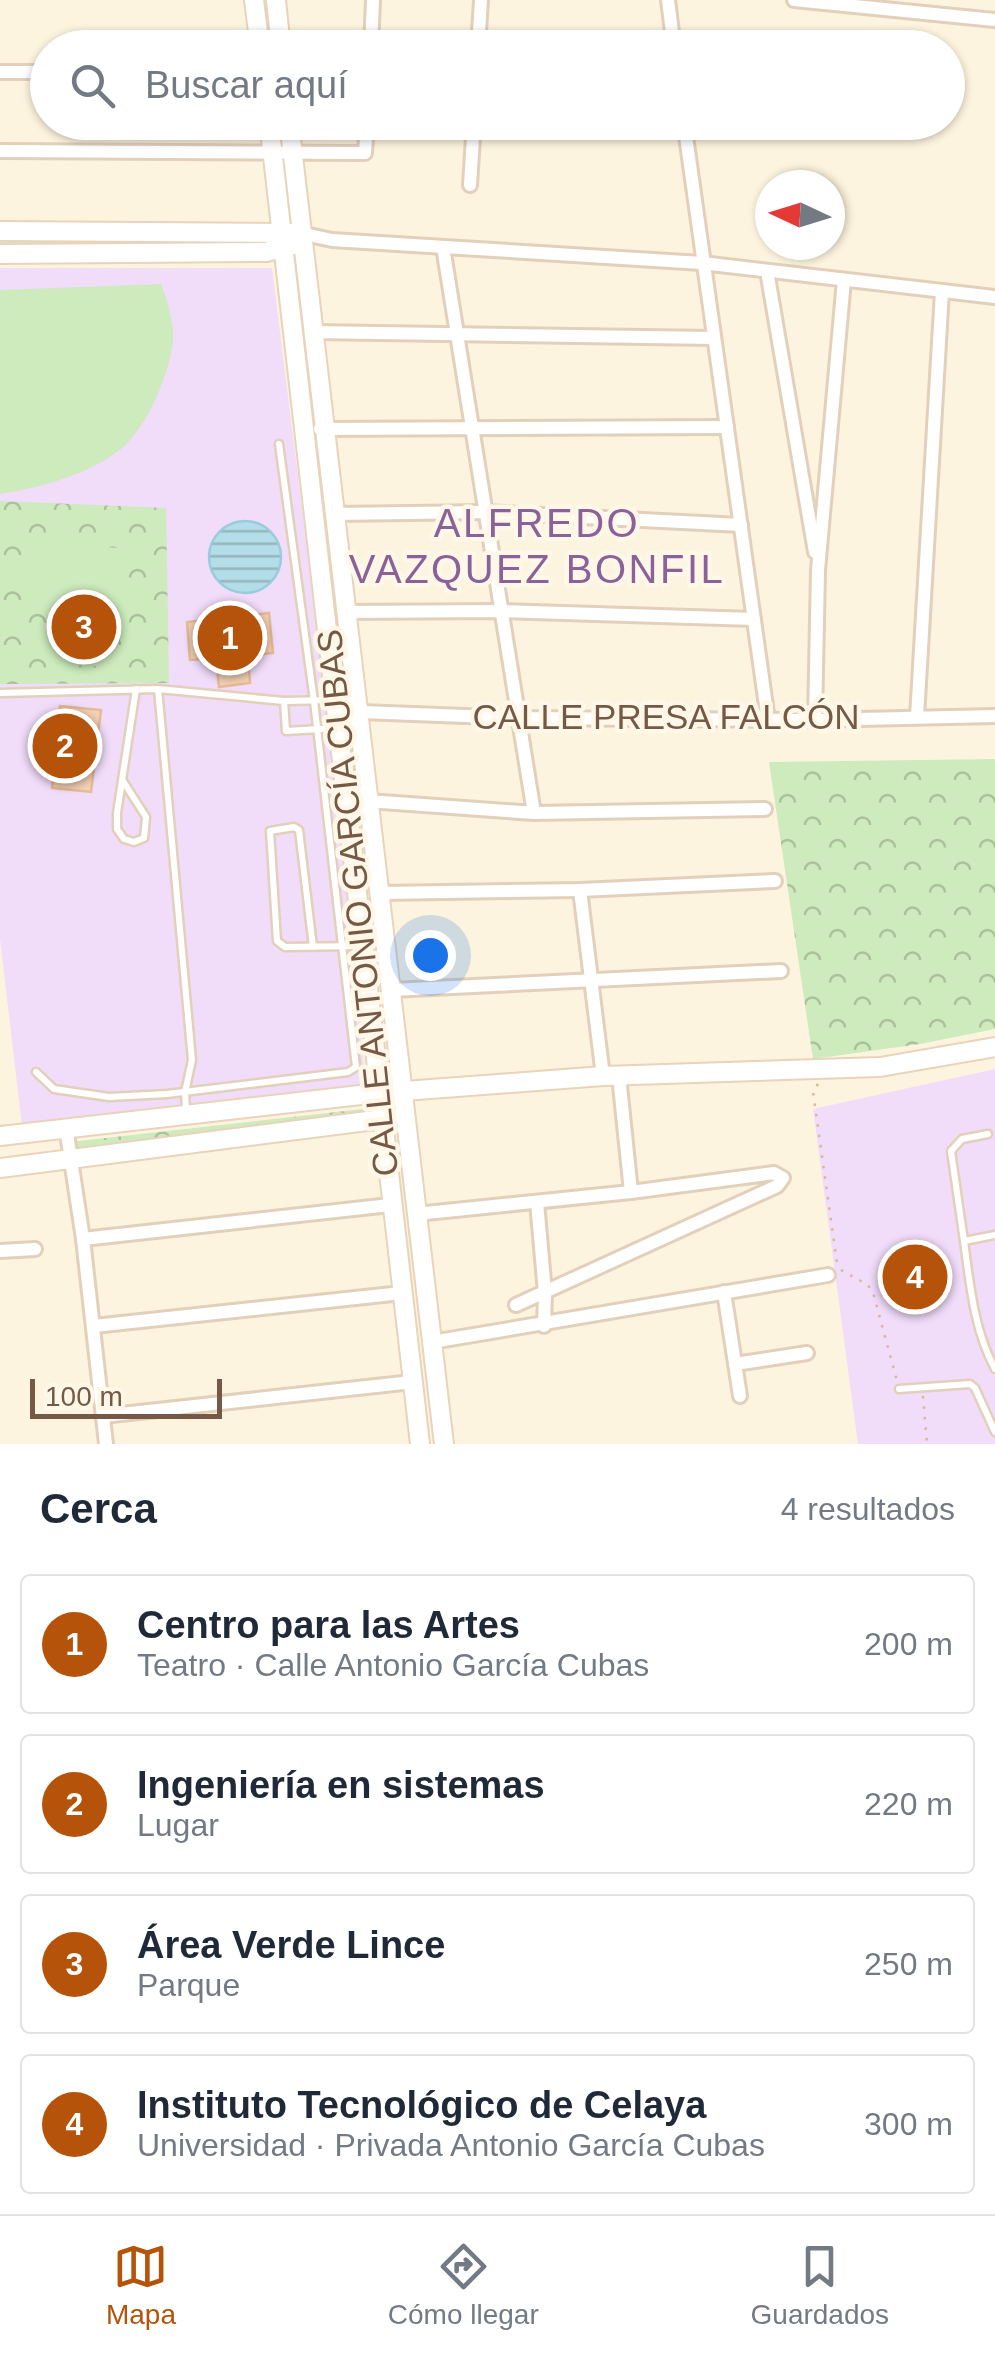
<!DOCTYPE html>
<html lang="es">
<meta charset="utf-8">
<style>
:root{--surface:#fff;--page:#f2f2f3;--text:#1f2937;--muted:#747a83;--line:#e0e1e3;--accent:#b45309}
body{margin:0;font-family:Helvetica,sans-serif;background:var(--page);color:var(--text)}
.compass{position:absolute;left:755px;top:170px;width:90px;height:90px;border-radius:50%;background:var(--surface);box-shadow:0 2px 8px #0004;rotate:274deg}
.scale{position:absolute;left:30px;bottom:25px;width:192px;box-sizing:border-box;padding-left:10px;border:5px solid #755946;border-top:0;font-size:28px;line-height:35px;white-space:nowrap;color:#755946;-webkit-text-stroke:8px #fff7e7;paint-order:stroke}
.you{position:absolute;left:430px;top:955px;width:35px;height:35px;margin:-25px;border:8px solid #fff;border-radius:50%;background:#1a73e8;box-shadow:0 0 0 15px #1a73e833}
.badge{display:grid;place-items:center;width:65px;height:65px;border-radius:50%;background:var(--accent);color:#fff;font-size:32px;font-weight:700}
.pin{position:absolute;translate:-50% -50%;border:5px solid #fff;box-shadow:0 2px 10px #0006}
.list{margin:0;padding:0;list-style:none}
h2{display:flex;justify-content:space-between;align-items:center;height:130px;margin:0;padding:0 40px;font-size:42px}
h2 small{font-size:32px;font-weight:400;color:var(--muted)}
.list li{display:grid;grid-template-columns:65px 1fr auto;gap:30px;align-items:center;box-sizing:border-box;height:140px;margin:0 20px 20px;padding:0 20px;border:2px solid var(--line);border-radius:10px}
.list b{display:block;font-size:38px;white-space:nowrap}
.list p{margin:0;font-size:32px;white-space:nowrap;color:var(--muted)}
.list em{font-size:32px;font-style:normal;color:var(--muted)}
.icon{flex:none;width:55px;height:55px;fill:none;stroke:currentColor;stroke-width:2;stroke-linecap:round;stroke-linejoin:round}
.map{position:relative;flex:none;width:995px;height:1444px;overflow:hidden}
.search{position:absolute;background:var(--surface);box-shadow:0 2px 8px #0004;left:30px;right:30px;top:30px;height:110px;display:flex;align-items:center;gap:25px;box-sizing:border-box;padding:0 35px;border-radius:55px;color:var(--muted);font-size:38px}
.sheet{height:770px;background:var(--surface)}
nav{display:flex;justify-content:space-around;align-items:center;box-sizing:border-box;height:140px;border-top:2px solid var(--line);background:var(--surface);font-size:28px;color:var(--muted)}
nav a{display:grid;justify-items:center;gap:5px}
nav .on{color:var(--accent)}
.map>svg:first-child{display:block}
.education{fill:#f1dcf9}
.park{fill:url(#park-crowns)}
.pitch{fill:#cdebbd}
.water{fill:url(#water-rules);stroke:#99ccda;stroke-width:2.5}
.building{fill:#f4d2b5;stroke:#e8ba95;stroke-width:2.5}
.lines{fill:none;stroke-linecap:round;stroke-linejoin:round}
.lane-casing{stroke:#e2d0bb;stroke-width:11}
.street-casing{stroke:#e2d0bb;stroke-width:18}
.secondary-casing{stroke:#e9d3ba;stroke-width:22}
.path{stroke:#d9b699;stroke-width:2.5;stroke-dasharray:2.5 8;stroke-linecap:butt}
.lane{stroke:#fff;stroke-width:6}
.street{stroke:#fff;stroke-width:12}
.secondary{stroke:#fff;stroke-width:18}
.labels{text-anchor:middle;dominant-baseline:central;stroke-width:9;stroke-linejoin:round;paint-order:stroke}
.street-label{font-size:35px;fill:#755946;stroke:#fff7e7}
.quarter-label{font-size:40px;letter-spacing:2.5px;fill:#8a6199;stroke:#fff7e7}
</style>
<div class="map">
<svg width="995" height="1444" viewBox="0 0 995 1444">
<defs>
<pattern id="park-crowns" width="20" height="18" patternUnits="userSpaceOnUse" patternTransform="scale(2.5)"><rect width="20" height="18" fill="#cdebbd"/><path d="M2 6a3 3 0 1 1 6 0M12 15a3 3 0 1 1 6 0" fill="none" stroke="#abc19b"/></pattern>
<pattern id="water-rules" width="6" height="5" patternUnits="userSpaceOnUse" patternTransform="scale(2.5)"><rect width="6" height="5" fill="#b3dde8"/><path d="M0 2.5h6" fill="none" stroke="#96b6be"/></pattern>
</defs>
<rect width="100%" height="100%" fill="#fdf4df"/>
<g class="education">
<polygon points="0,268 272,268 326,700 366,1086 22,1126 0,939"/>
<polygon points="995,1069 995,1444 858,1444 813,1109"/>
</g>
<g class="park">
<polygon points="0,241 267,241 271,245 0,248"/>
<polygon points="0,501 166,508 169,683 0,684"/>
<polygon points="995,759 995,1029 920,1044 813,1059 769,762"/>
<polygon points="363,1109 371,1112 74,1150 70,1142"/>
</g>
<g class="pitch">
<path d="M161,284c6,16 12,35 12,53 -1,32 -26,90 -51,111 -31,26 -83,40 -122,46v-204z"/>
<polygon points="28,544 124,548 121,604 26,602"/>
<polygon points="55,628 117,631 116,667 54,664"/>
</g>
<circle class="water" cx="245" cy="557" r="36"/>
<g class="building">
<polygon points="269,613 273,653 248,656 250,683 219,687 216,658 190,660 187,622"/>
<polygon points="60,706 101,710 91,792 52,788 55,761 31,759 34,730 57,733"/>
</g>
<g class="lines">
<g class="lane-casing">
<g id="lane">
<polyline points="158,689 192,1060 185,1092 186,1110"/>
<polyline points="0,693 158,689 284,701 334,700"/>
<polyline points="284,701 286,731 337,728"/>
<polyline points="123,781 146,817 144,838 134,842 124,839 117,829 117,813 136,689"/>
<polyline points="313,947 299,830 294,827 270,831 277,941 285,947 360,946"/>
<polyline points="36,1072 54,1089 109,1097 167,1094 348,1072 356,1067 314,701 279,444"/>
<path d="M995,1235l-31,6c6,44 10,89 31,128"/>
<polyline points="964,1241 951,1151 962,1139 988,1134"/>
<polyline points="899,1389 970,1384 975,1388 995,1432"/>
</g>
</g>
<g class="street-casing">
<g id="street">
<polyline points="668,0 674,48"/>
<polyline points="794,0 995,20"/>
<polyline points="371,48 373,0"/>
<polyline points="478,48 481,0"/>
<polyline points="0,72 48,72"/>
<polyline points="684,122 768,720"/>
<polyline points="0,151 365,153 367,122"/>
<polyline points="470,185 474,122"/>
<polyline points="300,233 332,240 702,263 995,297"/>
<polyline points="443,247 534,813"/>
<polyline points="767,271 815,552"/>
<polyline points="312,332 713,338"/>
<polyline points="320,429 727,427"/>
<polyline points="334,514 485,512 741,525"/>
<polyline points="345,612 500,611 754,619"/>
<polyline points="336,711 517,718 815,720 995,716"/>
<polyline points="917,717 942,291"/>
<polyline points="815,720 818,570 844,280"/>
<polyline points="368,801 534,813 765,809"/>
<polyline points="580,890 603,1076"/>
<polyline points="380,893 580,890 775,881"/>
<polyline points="391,990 781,971"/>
<polyline points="619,1076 631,1192"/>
<polyline points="66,1127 83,1239 106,1444"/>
<polyline points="537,1202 545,1293 544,1326"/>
<polyline points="416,1214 631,1192 774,1173 783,1178 777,1186 516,1305"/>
<polyline points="83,1239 390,1205"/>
<polyline points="0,1251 35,1249"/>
<polyline points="724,1292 740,1396"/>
<polyline points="94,1326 402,1293"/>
<polyline points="432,1342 828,1275"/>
<polyline points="735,1364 807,1353"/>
<polyline points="103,1416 412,1382"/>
</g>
</g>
<g class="secondary-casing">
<g id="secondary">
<polyline points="254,0 260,48"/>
<polyline points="276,0 281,48"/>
<polyline points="269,122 420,1444"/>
<polyline points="289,122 444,1444"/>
<polyline points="0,231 294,233"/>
<polyline points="0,254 266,252 293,245"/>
<polyline points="0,1136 378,1093 603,1076 880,1067 995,1047"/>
<polyline points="0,1168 391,1118"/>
</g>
</g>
<g class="path">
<polyline points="818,1084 813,1092 837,1263"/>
<polyline points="841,1270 868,1285 874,1296 897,1381"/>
<polyline points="923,1396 927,1444"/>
</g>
<use href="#lane" class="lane"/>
<use href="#street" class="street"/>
<use href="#secondary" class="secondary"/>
</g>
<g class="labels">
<g class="street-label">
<text x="666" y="716">CALLE PRESA FALCÓN</text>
<text transform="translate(357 903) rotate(-96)">CALLE ANTONIO GARCÍA CUBAS</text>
</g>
<g class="quarter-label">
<text x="537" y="523">ALFREDO<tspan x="537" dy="46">VAZQUEZ BONFIL</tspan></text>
</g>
</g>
</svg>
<svg class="compass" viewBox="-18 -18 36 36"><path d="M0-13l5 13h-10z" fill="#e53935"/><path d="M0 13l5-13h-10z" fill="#747a83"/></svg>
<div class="scale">100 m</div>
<div class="you"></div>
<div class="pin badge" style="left:230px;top:638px">1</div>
<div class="pin badge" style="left:65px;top:746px">2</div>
<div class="pin badge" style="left:84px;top:627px">3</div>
<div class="pin badge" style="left:915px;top:1277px">4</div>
<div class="search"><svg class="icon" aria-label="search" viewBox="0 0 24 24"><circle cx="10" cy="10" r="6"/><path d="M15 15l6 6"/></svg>Buscar aquí</div>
</div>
<section class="sheet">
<h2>Cerca<small>4 resultados</small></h2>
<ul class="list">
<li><span class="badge">1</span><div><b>Centro para las Artes</b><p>Teatro · Calle Antonio García Cubas</p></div><em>200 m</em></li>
<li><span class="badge">2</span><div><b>Ingeniería en sistemas</b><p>Lugar</p></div><em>220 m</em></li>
<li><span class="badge">3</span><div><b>Área Verde Lince</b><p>Parque</p></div><em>250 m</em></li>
<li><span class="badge">4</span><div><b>Instituto Tecnológico de Celaya</b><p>Universidad · Privada Antonio García Cubas</p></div><em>300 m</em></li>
</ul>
</section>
<nav>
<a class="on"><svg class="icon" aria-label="map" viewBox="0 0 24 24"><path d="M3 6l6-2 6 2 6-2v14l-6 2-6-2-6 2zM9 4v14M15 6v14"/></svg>Mapa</a>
<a><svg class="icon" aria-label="directions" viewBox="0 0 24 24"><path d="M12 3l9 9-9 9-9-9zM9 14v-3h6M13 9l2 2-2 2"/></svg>Cómo llegar</a>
<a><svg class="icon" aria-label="saved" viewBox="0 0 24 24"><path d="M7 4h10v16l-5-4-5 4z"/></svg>Guardados</a>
</nav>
